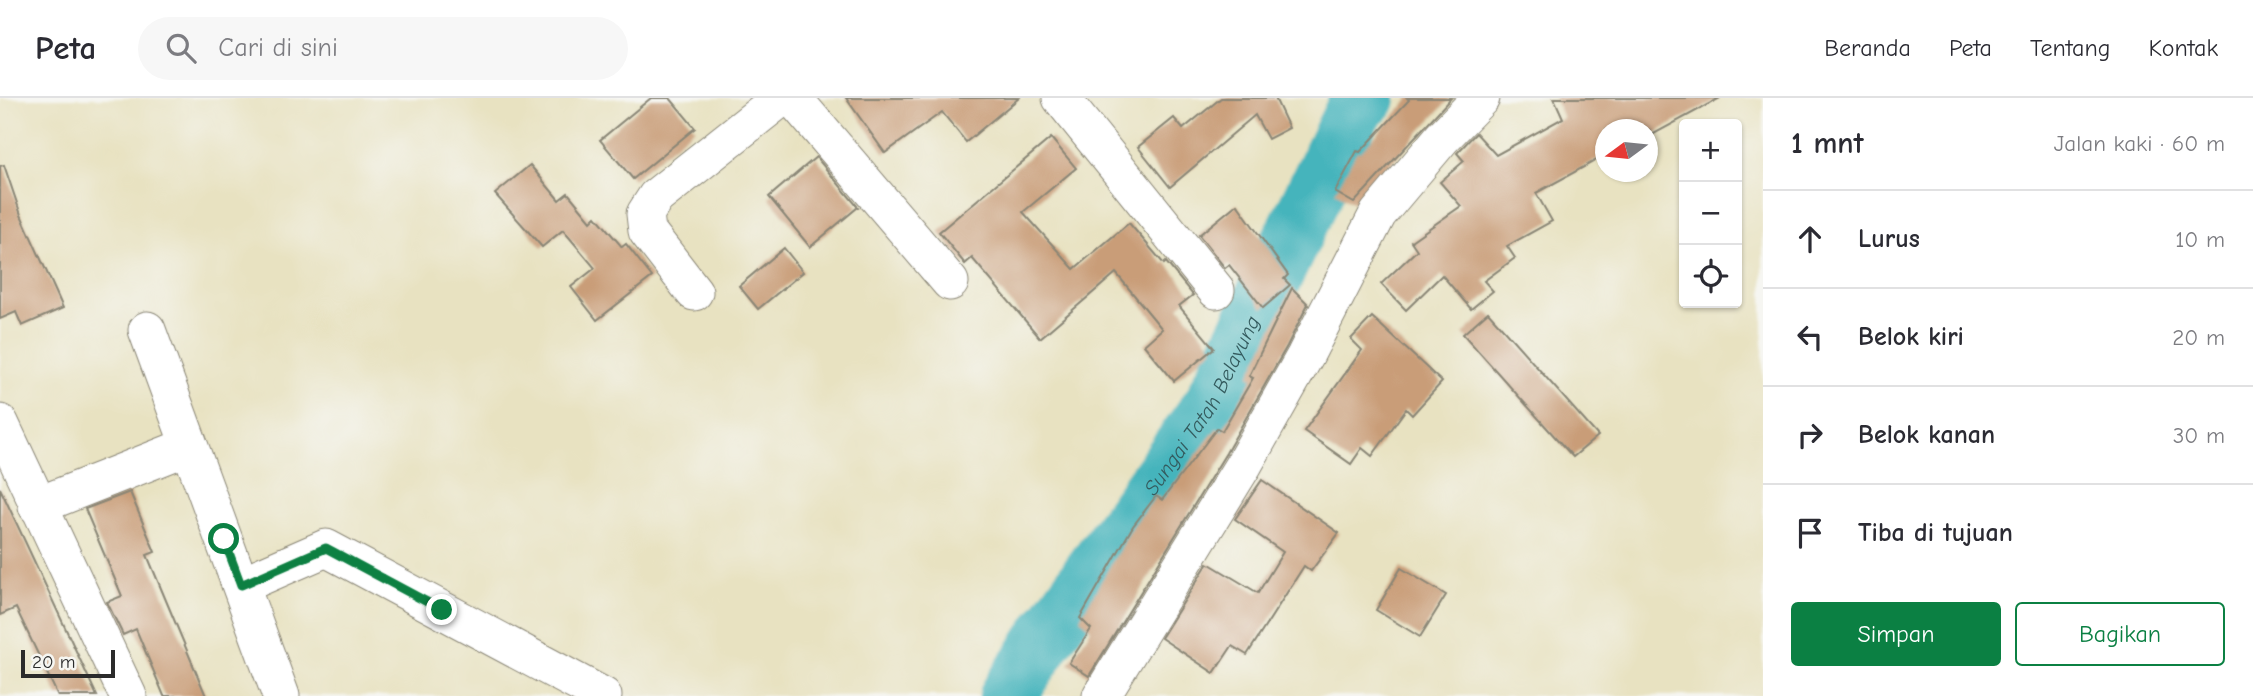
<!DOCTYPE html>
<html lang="id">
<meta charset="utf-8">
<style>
:root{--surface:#fff;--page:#f7f7f7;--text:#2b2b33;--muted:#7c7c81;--line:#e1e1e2;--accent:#0b8043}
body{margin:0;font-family:"Comic Neue",sans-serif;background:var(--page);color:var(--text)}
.controls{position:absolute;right:21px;top:21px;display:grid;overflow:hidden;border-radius:7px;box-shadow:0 2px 5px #0004}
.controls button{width:63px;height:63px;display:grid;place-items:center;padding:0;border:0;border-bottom:2px solid var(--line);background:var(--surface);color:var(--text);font:35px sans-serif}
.compass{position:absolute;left:1595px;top:21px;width:63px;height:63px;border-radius:50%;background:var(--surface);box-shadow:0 2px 5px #0004;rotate:255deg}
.scale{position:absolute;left:21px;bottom:18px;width:94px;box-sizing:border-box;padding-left:7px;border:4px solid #2b2b2b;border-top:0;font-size:19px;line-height:24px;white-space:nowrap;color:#2b2b2b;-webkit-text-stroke:5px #f6f6f2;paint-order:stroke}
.stop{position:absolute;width:21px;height:21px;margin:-16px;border:5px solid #0b8043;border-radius:50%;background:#fff}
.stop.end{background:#0b8043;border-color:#fff;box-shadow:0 2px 7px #0008}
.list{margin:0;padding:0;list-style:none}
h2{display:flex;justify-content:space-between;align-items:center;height:91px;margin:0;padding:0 28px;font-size:30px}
h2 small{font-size:23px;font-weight:400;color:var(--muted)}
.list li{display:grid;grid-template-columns:46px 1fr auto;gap:21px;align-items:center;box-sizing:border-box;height:98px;padding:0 28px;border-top:2px solid var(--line)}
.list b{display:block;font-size:26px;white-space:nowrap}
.list em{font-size:23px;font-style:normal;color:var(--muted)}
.actions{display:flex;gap:14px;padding:21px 28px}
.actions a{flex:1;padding:16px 0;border:2px solid var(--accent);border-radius:7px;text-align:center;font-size:24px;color:var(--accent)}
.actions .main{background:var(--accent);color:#fff}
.icon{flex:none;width:38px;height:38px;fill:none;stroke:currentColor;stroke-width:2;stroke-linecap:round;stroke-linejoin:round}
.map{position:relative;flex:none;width:1763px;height:598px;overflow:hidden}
header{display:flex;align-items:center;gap:42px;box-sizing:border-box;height:98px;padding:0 35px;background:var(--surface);border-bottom:2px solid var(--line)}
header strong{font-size:33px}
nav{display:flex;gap:38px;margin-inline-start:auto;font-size:24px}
.search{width:490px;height:63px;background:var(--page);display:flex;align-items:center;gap:18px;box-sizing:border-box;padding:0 24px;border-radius:38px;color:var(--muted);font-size:26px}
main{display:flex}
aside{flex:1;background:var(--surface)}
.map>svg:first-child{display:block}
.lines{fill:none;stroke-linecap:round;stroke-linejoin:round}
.river{stroke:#44b4bc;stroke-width:58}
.building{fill:#c99d78}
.minor-casing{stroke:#8a8676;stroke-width:39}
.minor{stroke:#fff;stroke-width:37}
.route{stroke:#0b8043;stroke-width:9}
.labels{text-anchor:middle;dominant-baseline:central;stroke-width:6;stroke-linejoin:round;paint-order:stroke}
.water-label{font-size:21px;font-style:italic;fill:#345b5e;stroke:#f6f6f2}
</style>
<header>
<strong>Peta</strong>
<div class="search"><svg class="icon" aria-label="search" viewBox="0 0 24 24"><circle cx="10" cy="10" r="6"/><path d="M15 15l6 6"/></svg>Cari di sini</div>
<nav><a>Beranda</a><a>Peta</a><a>Tentang</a><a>Kontak</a></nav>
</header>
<main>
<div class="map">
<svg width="1763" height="598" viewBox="0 0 1763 598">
<rect width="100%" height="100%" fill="#f6f6f2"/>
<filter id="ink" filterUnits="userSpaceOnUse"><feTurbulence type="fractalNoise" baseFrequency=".0143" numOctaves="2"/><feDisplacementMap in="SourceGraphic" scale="14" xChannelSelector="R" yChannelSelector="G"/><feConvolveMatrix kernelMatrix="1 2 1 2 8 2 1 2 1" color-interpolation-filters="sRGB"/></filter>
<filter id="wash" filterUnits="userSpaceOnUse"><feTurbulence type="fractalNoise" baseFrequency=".00686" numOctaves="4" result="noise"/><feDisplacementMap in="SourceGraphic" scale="28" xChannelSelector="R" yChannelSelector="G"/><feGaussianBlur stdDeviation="1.57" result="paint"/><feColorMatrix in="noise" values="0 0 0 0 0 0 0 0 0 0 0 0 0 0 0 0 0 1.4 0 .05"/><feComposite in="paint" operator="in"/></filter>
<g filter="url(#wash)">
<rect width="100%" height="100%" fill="#e8e2c1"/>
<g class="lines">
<path class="river" id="s1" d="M1008,598l43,-66 161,-226 143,-296 12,-10"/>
</g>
<g id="blocks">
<g class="building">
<polygon points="651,0 670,0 695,30 633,81 600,42"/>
<polygon points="846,0 1019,0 966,44 942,14 885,55"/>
<polygon points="1221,0 1275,0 1289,30 1268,41 1255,17 1170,89 1138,49 1174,20 1183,31"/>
<polygon points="1407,0 1451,0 1354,105 1335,94 1357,53 1360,54 1409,2"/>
<polygon points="1554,0 1720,0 1652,37 1649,32 1606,32 1606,57 1536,95 1552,123 1507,148 1515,160 1484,183 1493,193 1471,211 1442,177 1406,212 1381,186 1417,152 1411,143 1461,108 1440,84 1464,63 1457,55 1476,35 1496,57 1563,20"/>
<polygon points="1051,40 1076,70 1023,114 1074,171 1129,125 1164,166 1166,164 1193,197 1179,208 1214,250 1174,283 1144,247 1162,231 1116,175 1040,240 972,160 965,166 939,134"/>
<polygon points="816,59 858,109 810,149 769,99"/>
<polygon points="4,67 21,117 63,210 22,228 16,214 0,221 0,68"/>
<polygon points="530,67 559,102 568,95 591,123 596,118 622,149 626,146 652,179 597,222 571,189 595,170 563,132 542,149 495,96"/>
<polygon points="1237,106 1288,177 1284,181 1290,187 1263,210 1229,167 1225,170 1199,137"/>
<polygon points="784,150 803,174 758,211 739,188"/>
<polygon points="1292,190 1308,206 1287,248 1226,355 1089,578 1069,565 1091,531 1080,520 1133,428 1156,398 1162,402 1217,330 1222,333 1253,280 1249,278"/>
<polygon points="1488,214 1598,338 1573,359 1463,236"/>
<polygon points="1372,219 1442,284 1412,317 1406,311 1372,358 1362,350 1351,366 1304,333 1362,252 1351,241"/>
<polygon points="1262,382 1339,435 1311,473 1304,468 1247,557 1232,548 1214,575 1161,540 1208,465 1258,495 1283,454 1235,421"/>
<polygon points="0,390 29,452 97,598 58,598 16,510 0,517"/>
<polygon points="130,394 155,454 147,457 206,598 164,598 136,531 123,537 107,504 122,498 85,411"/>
<polygon points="1401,470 1446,497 1420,539 1376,512"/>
</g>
</g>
</g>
<g filter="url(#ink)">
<use href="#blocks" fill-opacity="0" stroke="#8a8676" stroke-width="2"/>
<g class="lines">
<g class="minor-casing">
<g id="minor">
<polyline points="793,0 950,184"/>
<polyline points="1061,0 1216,192"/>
<polyline points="694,194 647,133 645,116 656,99 781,0"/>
<polyline points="147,232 281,598"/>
<polyline points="0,325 128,598"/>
<polyline points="37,408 189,348"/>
<polyline points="241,487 326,450 603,598"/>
<polyline points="1101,598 1244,366 1305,258 1378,116 1442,40 1481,0"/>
</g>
</g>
<use href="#minor" class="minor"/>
</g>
</g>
<g class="lines" filter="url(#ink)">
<polyline class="route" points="224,441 241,487 326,450 442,512"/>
</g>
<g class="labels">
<g class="water-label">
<text stroke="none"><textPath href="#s1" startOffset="350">Sungai Tatah Belayung</textPath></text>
</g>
</g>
</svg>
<div class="controls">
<button>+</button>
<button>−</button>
<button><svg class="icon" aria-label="locate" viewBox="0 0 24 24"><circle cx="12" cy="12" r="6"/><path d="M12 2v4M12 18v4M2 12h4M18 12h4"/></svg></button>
</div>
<svg class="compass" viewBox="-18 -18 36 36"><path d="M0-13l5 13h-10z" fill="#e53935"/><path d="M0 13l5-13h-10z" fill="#7c7c81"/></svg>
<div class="scale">20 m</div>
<div class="stop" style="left:224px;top:441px"></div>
<div class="stop end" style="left:442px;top:512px"></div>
</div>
<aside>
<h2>1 mnt<small>Jalan kaki · 60 m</small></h2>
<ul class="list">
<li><svg class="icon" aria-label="ahead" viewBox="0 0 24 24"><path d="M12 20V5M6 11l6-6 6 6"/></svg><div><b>Lurus</b></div><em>10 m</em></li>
<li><svg class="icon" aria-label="left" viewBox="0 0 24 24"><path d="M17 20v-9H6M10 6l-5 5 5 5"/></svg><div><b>Belok kiri</b></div><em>20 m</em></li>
<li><svg class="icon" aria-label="right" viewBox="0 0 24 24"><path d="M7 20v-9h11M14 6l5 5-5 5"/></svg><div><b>Belok kanan</b></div><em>30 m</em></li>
<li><svg class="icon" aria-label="arrive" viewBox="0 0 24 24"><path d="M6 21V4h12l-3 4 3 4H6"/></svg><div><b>Tiba di tujuan</b></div></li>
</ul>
<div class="actions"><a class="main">Simpan</a><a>Bagikan</a></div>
</aside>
</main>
